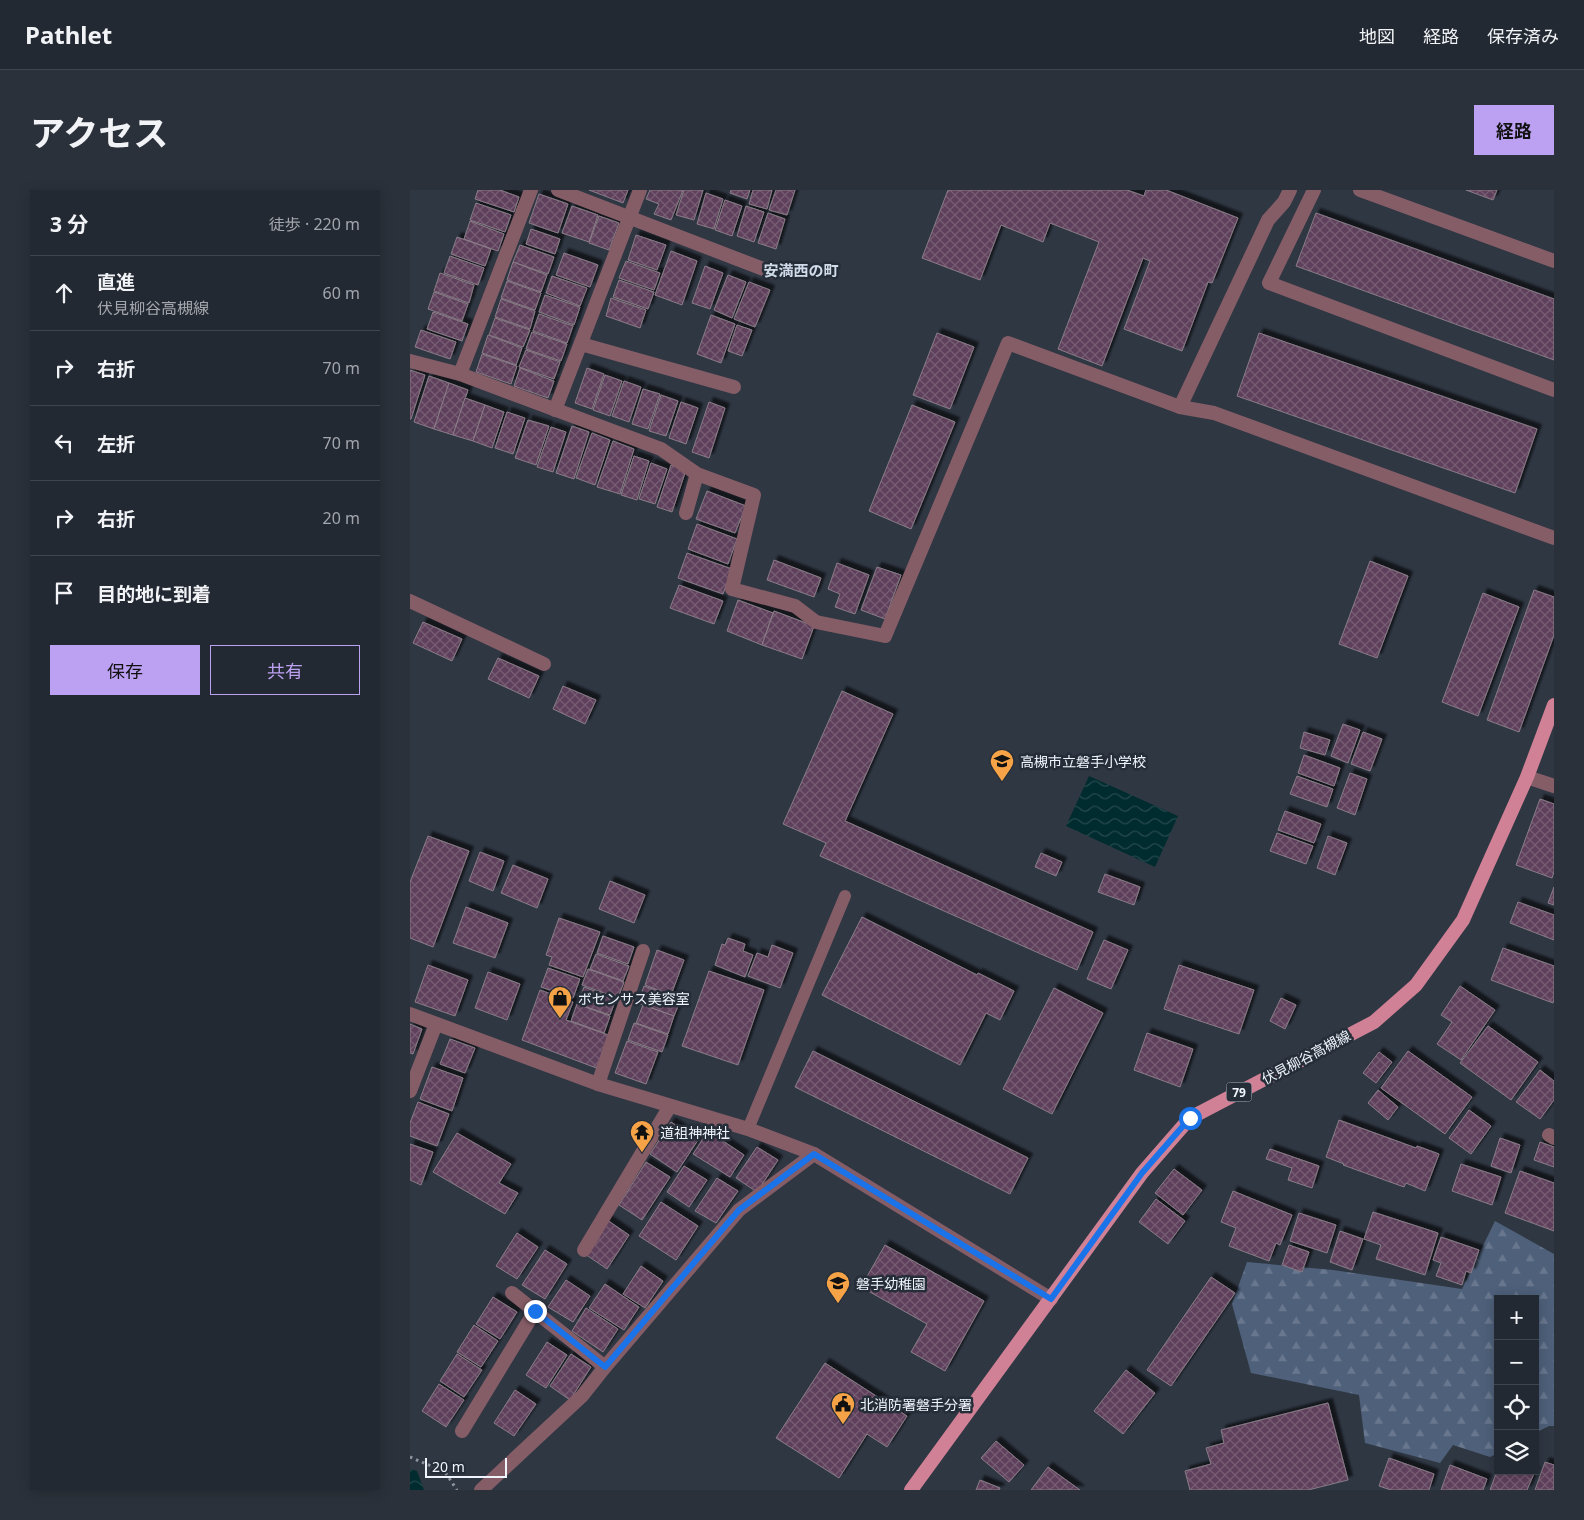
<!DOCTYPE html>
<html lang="ja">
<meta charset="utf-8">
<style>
:root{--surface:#232932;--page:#2b313a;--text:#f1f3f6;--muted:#a3a6ac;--line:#40454d;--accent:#bca0f2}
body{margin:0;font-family:"Noto Sans","Noto Sans JP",sans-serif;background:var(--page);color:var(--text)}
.controls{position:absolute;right:15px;bottom:15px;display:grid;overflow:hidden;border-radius:0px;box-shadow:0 2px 12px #0003}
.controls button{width:45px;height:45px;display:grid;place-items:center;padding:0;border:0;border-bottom:1px solid var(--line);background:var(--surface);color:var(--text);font:25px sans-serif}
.scale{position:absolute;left:15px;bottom:12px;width:82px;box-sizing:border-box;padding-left:5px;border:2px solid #f0f5fd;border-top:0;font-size:14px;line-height:18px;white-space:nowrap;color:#f0f5fd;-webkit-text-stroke:4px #252d38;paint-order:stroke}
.stop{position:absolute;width:15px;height:15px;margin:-11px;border:4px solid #1a73e8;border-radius:50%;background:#fff}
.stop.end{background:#1a73e8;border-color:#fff;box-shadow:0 1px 5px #0008}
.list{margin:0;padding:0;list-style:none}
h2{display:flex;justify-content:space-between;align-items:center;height:65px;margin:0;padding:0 20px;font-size:21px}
h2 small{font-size:16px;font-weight:400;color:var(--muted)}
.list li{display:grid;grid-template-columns:32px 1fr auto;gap:15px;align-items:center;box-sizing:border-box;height:75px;padding:0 20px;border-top:1px solid var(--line)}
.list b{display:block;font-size:19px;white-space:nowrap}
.list p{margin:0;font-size:16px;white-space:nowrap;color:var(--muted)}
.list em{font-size:16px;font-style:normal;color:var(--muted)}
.actions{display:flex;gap:10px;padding:15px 20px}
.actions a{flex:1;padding:11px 0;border:1px solid var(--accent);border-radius:0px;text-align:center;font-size:18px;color:var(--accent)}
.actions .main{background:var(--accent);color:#111}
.icon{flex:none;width:28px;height:28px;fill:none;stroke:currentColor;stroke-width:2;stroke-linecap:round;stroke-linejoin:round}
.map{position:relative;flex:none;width:1144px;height:1300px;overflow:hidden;border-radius:0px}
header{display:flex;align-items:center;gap:30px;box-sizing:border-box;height:70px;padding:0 25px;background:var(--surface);border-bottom:1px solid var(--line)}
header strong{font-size:24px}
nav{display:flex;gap:28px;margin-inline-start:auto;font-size:18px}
.intro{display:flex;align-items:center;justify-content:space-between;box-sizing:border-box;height:120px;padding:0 30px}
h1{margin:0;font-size:35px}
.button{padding:12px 22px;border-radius:0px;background:var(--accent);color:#111;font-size:18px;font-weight:700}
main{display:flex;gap:30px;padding:0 30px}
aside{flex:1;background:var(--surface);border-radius:0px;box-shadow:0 2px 12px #0003}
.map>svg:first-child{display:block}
.forest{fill:url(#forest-firs)}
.water{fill:url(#water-waves)}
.building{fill:url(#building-cross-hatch);stroke:#897c87;filter:url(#shadow)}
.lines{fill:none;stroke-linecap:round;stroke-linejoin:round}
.path{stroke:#8f959f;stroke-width:3;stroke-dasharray:2.5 4;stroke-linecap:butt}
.service{stroke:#855d67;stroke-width:12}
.minor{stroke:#855d67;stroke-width:14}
.tertiary{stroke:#855d67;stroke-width:14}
.primary{stroke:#d08195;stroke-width:14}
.route{stroke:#1a73e8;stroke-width:6}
.labels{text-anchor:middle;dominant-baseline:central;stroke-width:5;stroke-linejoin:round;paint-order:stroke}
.shield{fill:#252d38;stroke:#b3b9c2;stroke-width:1}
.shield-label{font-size:12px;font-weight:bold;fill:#f0f5fd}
.poi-label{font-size:14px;fill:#f0f5fd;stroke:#252d38;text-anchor:start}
.street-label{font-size:14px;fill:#f0f5fd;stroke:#252d38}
.neighbourhood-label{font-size:15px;font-weight:bold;fill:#d0dbea;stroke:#252d38}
</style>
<header>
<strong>Pathlet</strong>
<nav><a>地図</a><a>経路</a><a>保存済み</a></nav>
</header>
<div class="intro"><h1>アクセス</h1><a class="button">経路</a></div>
<main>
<aside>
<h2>3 分<small>徒歩 · 220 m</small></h2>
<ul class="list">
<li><svg class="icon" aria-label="ahead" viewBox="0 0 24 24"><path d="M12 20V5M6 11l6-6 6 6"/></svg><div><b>直進</b><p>伏見柳谷高槻線</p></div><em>60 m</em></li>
<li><svg class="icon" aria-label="right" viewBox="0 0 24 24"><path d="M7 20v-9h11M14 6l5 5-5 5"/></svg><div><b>右折</b></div><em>70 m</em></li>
<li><svg class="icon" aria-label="left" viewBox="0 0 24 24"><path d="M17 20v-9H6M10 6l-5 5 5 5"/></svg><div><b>左折</b></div><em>70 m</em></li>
<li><svg class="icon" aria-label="right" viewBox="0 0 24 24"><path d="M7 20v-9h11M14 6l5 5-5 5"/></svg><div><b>右折</b></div><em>20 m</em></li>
<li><svg class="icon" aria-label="arrive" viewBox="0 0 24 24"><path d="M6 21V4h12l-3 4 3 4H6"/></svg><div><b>目的地に到着</b></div></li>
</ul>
<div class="actions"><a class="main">保存</a><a>共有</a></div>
</aside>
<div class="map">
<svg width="1144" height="1300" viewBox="0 0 1144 1300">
<defs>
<pattern id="forest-firs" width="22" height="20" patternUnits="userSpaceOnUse" patternTransform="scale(1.25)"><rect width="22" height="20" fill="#4e607a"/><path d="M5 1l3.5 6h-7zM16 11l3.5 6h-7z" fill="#68778e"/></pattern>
<pattern id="water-waves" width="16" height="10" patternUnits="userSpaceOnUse" patternTransform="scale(1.25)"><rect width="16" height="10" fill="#002b2f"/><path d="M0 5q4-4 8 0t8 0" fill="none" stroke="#264a4e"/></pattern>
<pattern id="building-cross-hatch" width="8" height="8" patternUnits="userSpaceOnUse" patternTransform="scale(1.25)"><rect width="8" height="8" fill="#5f415b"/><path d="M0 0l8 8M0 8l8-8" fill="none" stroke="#765d73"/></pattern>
<filter id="shadow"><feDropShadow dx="4.5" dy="-4.5" stdDeviation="1" flood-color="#0009"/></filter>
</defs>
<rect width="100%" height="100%" fill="#2f3743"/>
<polygon class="forest" points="1085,1031 1144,1064 1144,1236 1139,1236 1125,1243 1125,1109 1088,1109 1088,1263 1080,1267 1043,1255 1030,1273 955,1253 949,1205 841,1183 822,1114 837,1072 923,1080 1052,1099"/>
<g class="water">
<polygon points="679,586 768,626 745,677 656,636"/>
<polygon points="0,1279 7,1281 14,1300 0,1300"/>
</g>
<g class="building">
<polygon points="68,0 90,0 109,7 104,22 65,9"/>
<polygon points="179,0 218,0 213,13"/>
<polygon points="240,0 273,0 261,30 244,24 249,14 236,9"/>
<polygon points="274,0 293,0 284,30 266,25"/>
<polygon points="321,0 340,0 337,9 320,3"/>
<polygon points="343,0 362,0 357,19 339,14"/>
<polygon points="366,0 385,0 377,25 359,20"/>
<polygon points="538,0 717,0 734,6 736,0 756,0 828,28 802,93 798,92 772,161 714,139 740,71 733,68 692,176 648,159 689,52 640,33 633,52 591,35 570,90 512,68"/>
<polygon points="1056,0 1087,0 1083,10"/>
<polygon points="296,3 313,9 304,39 287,34"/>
<polygon points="129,4 158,14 148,43 119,33"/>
<polygon points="315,10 332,16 322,46 305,40"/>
<polygon points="66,13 101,25 95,42 60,30"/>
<polygon points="162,16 188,25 179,52 152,43"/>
<polygon points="336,16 354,22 344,52 327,46"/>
<polygon points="358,23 375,29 366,59 348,53"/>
<polygon points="906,23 1144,109 1144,170 886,76"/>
<polygon points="189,26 209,33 199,60 179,53"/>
<polygon points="60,31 94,44 88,61 54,49"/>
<polygon points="121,39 150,49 145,64 116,54"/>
<polygon points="226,45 256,55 247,80 218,70"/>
<polygon points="47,47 81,59 75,76 41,64"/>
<polygon points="110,55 144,67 138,84 103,72"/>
<polygon points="261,61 287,71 272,115 245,105"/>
<polygon points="154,63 188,75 180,97 146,85"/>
<polygon points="40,66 74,78 68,95 34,83"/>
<polygon points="216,71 250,83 244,100 209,88"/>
<polygon points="103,72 137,85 131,102 97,90"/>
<polygon points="295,76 313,83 300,119 282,113"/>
<polygon points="30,83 64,95 59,113 24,101"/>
<polygon points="318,85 336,92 322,128 304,120"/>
<polygon points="142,86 177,98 170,116 136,103"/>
<polygon points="209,90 244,102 238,119 203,107"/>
<polygon points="97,91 131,103 125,120 91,108"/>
<polygon points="339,92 360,100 345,137 324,129"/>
<polygon points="24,102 58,114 52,131 18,119"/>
<polygon points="135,105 170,117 164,135 129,122"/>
<polygon points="201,108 236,120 230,138 196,126"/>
<polygon points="91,109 125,121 120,139 85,127"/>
<polygon points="23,122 58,134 52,151 17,139"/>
<polygon points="129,124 163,136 157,153 123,141"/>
<polygon points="301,125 325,134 311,173 287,164"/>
<polygon points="85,128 120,140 113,157 79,145"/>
<polygon points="327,135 342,140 332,166 318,161"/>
<polygon points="11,140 46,152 40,169 5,157"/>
<polygon points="122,142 157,154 151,171 116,159"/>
<polygon points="527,143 564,157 540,219 503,205"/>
<polygon points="849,143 1127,239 1105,303 827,206"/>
<polygon points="78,145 112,158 106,175 72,163"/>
<polygon points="116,160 150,172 144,189 109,177"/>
<polygon points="72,164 107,176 101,194 66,182"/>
<polygon points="110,178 144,191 138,208 104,196"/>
<polygon points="177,178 194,184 182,219 165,213"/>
<polygon points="0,180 15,185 1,229 0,229"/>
<polygon points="195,185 212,191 200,226 183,220"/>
<polygon points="19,186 39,193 24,239 4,232"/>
<polygon points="214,191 231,197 219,232 202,226"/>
<polygon points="39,193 58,200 43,245 24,239"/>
<polygon points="233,199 250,204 238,239 222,234"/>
<polygon points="251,205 268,211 256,246 239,241"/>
<polygon points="55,208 75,215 63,251 43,245"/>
<polygon points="271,212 288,218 276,254 259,248"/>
<polygon points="299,212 315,218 299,268 282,262"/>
<polygon points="75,215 94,222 82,258 63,251"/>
<polygon points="502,215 545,232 501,339 459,321"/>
<polygon points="97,222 115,228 103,264 85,258"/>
<polygon points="118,230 139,236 126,275 105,268"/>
<polygon points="162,236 179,242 164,289 146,283"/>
<polygon points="141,237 156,242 143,282 127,277"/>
<polygon points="182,243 200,250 185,295 166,288"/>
<polygon points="203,251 224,259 210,304 187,297"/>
<polygon points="224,266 239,271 227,310 211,305"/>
<polygon points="241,273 257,279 245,314 229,309"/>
<polygon points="261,275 276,280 262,322 247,317"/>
<polygon points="297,301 336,316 325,343 286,329"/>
<polygon points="287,334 327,349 318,374 278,359"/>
<polygon points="277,363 322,379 313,404 268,388"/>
<polygon points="364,370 411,388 404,407 357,390"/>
<polygon points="960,371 998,386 967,468 929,454"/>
<polygon points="427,373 459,385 445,424 425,417 430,404 418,399"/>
<polygon points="467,377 491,385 475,429 451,420"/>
<polygon points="269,395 313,411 304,434 260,418"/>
<polygon points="1124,400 1144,407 1144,445 1109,542 1077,530"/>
<polygon points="1073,403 1109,417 1068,526 1032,512"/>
<polygon points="328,410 363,423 352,455 317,441"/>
<polygon points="364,421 404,436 392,469 352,455"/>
<polygon points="13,432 52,449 42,471 3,453"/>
<polygon points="88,468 129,486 119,508 78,489"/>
<polygon points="153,496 186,510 175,534 143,519"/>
<polygon points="432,501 483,524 435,631 683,742 667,780 410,666 416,653 373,634"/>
<polygon points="933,534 950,540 938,573 921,566"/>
<polygon points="894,542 920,550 915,565 890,558"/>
<polygon points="953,542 972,549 960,581 941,574"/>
<polygon points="894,565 930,578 924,596 888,583"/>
<polygon points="940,583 957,589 945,625 927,618"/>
<polygon points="887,586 923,599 917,617 880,604"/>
<polygon points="1130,609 1144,614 1144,682 1142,688 1106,675"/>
<polygon points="875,621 911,634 904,653 868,640"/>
<polygon points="867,643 903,656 896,674 860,661"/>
<polygon points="18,646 59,661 23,757 0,748 0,692"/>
<polygon points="918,646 937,653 925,685 907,678"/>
<polygon points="70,662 94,671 83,701 59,691"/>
<polygon points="631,663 652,672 646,686 625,677"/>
<polygon points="103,675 138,689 127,718 91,703"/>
<polygon points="695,684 730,697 724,715 688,702"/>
<polygon points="200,691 235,705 224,733 189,719"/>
<polygon points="1144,697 1144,715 1138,713"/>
<polygon points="1108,712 1144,725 1144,750 1100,733"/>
<polygon points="56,717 98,733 85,768 43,753"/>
<polygon points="452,727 567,785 568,783 604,801 590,830 576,823 550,875 412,805"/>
<polygon points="149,728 190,742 173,787 139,775 142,767 136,765"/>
<polygon points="193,746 224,757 218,774 187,763"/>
<polygon points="318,748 335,754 333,761 343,765 335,787 305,775 312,754 315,755"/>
<polygon points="694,750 718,760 701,799 677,789"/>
<polygon points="362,755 383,763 370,798 338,786 347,763 358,767"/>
<polygon points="1093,758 1144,776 1144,809 1143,813 1081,790"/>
<polygon points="247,760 274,770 261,805 235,795"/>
<polygon points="186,764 219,776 213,791 180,779"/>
<polygon points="18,775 58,790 45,826 5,812"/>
<polygon points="769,775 844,800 829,844 754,819"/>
<polygon points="138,778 170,789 163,808 131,797"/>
<polygon points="178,779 214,792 208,808 172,795"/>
<polygon points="299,781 354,800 328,875 272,856"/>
<polygon points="78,782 110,794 97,830 65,818"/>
<polygon points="234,796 271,809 264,826 228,813"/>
<polygon points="1050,796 1085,820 1051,870 1027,854 1042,832 1031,825"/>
<polygon points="174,797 206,809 200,825 168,814"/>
<polygon points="644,798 693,823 642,924 593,899"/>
<polygon points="130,800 163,812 156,830 201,846 189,879 112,850"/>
<polygon points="871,808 886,815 875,839 860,831"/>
<polygon points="167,814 200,826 194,843 161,831"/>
<polygon points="233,815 264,826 258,844 226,833"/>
<polygon points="224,833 258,845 252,862 218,850"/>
<polygon points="0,834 12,839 3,864 0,863"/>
<polygon points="1078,836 1128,872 1101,910 1050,873"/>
<polygon points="737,843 783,859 770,897 724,880"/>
<polygon points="40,849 65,858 55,883 30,874"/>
<polygon points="217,851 248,862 236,894 205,883"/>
<polygon points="403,861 618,968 600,1004 385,897"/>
<polygon points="998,861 1062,907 1035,944 971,898"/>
<polygon points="969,862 982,872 966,893 953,883"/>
<polygon points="22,877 53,888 42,921 10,909"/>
<polygon points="1130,880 1144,891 1144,910 1130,929 1106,912"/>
<polygon points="968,900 988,917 978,930 958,913"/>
<polygon points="8,912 39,924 27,956 0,946 0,933"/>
<polygon points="1059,920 1081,936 1061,964 1039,948"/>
<polygon points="929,930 1006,958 1007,956 1029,964 1015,1001 996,993 994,997 933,975 934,974 916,967"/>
<polygon points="261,932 288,950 267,982 240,964"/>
<polygon points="298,941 334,965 320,987 283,964"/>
<polygon points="47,943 101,974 89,993 108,1003 95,1024 23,982"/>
<polygon points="1090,948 1110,955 1101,983 1081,976"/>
<polygon points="1130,952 1144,957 1144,977 1124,970"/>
<polygon points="0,954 23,962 11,995 0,990"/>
<polygon points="347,957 368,970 347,1002 326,988"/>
<polygon points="860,959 909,976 902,998 878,990 882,978 856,969"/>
<polygon points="236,972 260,987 232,1030 209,1015"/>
<polygon points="1051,974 1091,987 1082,1015 1042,1001"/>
<polygon points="274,976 297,990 279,1017 257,1002"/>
<polygon points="764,979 792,1000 773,1025 745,1003"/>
<polygon points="1110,981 1144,993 1144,1041 1095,1023"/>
<polygon points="307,988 328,1001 306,1033 285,1021"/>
<polygon points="823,1001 882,1025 870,1055 866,1053 859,1071 819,1056 826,1038 811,1032"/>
<polygon points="746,1009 775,1031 758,1054 729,1032"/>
<polygon points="251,1012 288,1036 266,1070 229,1046"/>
<polygon points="963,1022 1028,1043 1015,1085 966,1069 971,1055 954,1049"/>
<polygon points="889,1023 926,1035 917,1063 880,1051"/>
<polygon points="197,1030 219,1045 197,1079 175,1064"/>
<polygon points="930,1041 953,1049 942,1080 920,1072"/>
<polygon points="107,1043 128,1057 107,1089 86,1076"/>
<polygon points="1031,1047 1069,1060 1061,1083 1056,1081 1052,1095 1026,1086 1031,1073 1023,1070"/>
<polygon points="475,1055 574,1111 535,1181 501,1162 517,1134 451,1097"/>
<polygon points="879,1055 899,1062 892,1082 872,1075"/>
<polygon points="135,1060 157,1074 135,1109 112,1095"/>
<polygon points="231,1076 253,1091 235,1118 213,1104"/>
<polygon points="801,1087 825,1103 761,1196 737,1180"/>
<polygon points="156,1090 180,1106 163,1132 138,1117"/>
<polygon points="195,1094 229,1117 214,1140 179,1118"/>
<polygon points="83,1107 107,1122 90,1149 66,1134"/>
<polygon points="176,1118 208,1139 193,1162 162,1141"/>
<polygon points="64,1135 88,1151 71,1177 47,1162"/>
<polygon points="137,1152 157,1165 136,1198 116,1185"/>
<polygon points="47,1164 72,1180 54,1207 30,1191"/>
<polygon points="161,1164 181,1177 160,1210 140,1196"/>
<polygon points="415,1173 497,1226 477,1257 457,1244 429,1288 366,1248"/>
<polygon points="716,1180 745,1203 713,1244 684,1221"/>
<polygon points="29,1194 54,1210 36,1237 12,1221"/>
<polygon points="105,1200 126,1214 104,1246 84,1233"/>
<polygon points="918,1213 938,1290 898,1300 780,1300 775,1281 801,1274 796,1258 814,1253 811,1240"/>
<polygon points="586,1251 614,1275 599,1292 571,1268"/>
<polygon points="979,1268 1024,1284 1019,1300 981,1300 969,1296"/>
<polygon points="1135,1272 1144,1275 1144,1300 1125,1300"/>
<polygon points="1040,1275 1077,1289 1073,1300 1031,1300"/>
<polygon points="638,1277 670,1300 621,1300"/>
<polygon points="1087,1281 1095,1285 1097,1281 1125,1281 1117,1300 1080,1300"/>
<polygon points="570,1290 590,1298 589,1300 566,1300"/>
</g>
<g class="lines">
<polyline class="path" points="0,1267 35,1282 47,1300"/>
<polyline class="service" points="338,939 435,706"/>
<g class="minor">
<polyline points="148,0 361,82"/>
<polyline points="904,0 859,93 1144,200"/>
<polyline points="950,0 1144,71"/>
<polyline points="171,154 324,197"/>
<polyline points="0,171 50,184 251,259 287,284 344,305 322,399 385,416 406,432 475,446 598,153 770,217 804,223 1144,348"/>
<polyline points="50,184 121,0"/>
<polyline points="770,217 858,30 874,12 880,0"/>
<polyline points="145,220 230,0"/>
<polyline points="276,323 287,284"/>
<polyline points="0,411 134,474"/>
<polyline points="0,824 188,894 338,939 404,964 641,1109"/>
<polyline points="188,894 233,761"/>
<polyline points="0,901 26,834"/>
<polyline points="1139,945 1144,948"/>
<polyline points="174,1060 260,916"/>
<polyline points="102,1103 195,1177"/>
<polyline points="52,1241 125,1121"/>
<polyline points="71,1300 172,1206 195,1177 329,1020 404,964"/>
</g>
<polyline class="tertiary" points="1117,587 1144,596"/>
<polyline class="primary" points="501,1300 732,983 780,928 964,832 1006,795 1053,730 1117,587 1144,515"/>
</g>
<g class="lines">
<polyline class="route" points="125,1121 195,1177 329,1020 404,964 641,1109 732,983 780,928"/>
</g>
<defs>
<g id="school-pin" transform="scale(1.25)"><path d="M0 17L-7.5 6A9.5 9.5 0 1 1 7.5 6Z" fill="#f5a346" stroke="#252d38"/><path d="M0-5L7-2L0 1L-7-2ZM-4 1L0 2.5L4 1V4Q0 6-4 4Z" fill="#111"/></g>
<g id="shop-pin" transform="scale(1.25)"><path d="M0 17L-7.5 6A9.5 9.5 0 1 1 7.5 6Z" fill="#f5a346" stroke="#252d38"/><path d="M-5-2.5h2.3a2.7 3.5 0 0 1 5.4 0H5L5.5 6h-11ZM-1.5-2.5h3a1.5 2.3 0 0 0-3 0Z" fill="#111"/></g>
<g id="temple-pin" transform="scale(1.25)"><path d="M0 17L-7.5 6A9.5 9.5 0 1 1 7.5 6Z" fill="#f5a346" stroke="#252d38"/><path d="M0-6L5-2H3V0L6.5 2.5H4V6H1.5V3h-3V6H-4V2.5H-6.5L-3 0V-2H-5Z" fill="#111"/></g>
<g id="civic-pin" transform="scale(1.25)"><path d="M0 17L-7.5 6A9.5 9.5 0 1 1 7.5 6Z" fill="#f5a346" stroke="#252d38"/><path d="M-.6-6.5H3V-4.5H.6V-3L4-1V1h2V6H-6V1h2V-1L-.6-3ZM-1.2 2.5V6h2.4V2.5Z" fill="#111"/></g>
</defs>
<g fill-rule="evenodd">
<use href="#school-pin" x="592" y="571"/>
<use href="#shop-pin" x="150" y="808"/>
<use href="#temple-pin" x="232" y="942"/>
<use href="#school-pin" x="428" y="1093"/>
<use href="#civic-pin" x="433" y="1214"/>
</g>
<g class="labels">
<rect class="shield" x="816.5" y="892.5" width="25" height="19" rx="4"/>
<g class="shield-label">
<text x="829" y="902">79</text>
</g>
<g class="poi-label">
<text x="610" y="571">高槻市立磐手小学校</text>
<text x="168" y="808">ボセンサス美容室</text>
<text x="250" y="942">道祖神神社</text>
<text x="446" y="1093">磐手幼稚園</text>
<text x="450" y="1214">北消防署磐手分署</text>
</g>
<g class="street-label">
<text transform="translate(896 867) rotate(-28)">伏見柳谷高槻線</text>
</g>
<g class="neighbourhood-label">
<text x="391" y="80">安満西の町</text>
</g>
</g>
</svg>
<div class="controls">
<button>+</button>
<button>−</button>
<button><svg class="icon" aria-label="locate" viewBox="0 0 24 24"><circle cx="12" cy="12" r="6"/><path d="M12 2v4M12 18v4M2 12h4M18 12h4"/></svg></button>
<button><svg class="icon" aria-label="layers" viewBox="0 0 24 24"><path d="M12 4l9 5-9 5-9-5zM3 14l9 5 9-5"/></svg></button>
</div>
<div class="scale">20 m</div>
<div class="stop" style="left:780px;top:928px"></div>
<div class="stop end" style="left:125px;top:1121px"></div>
</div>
</main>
